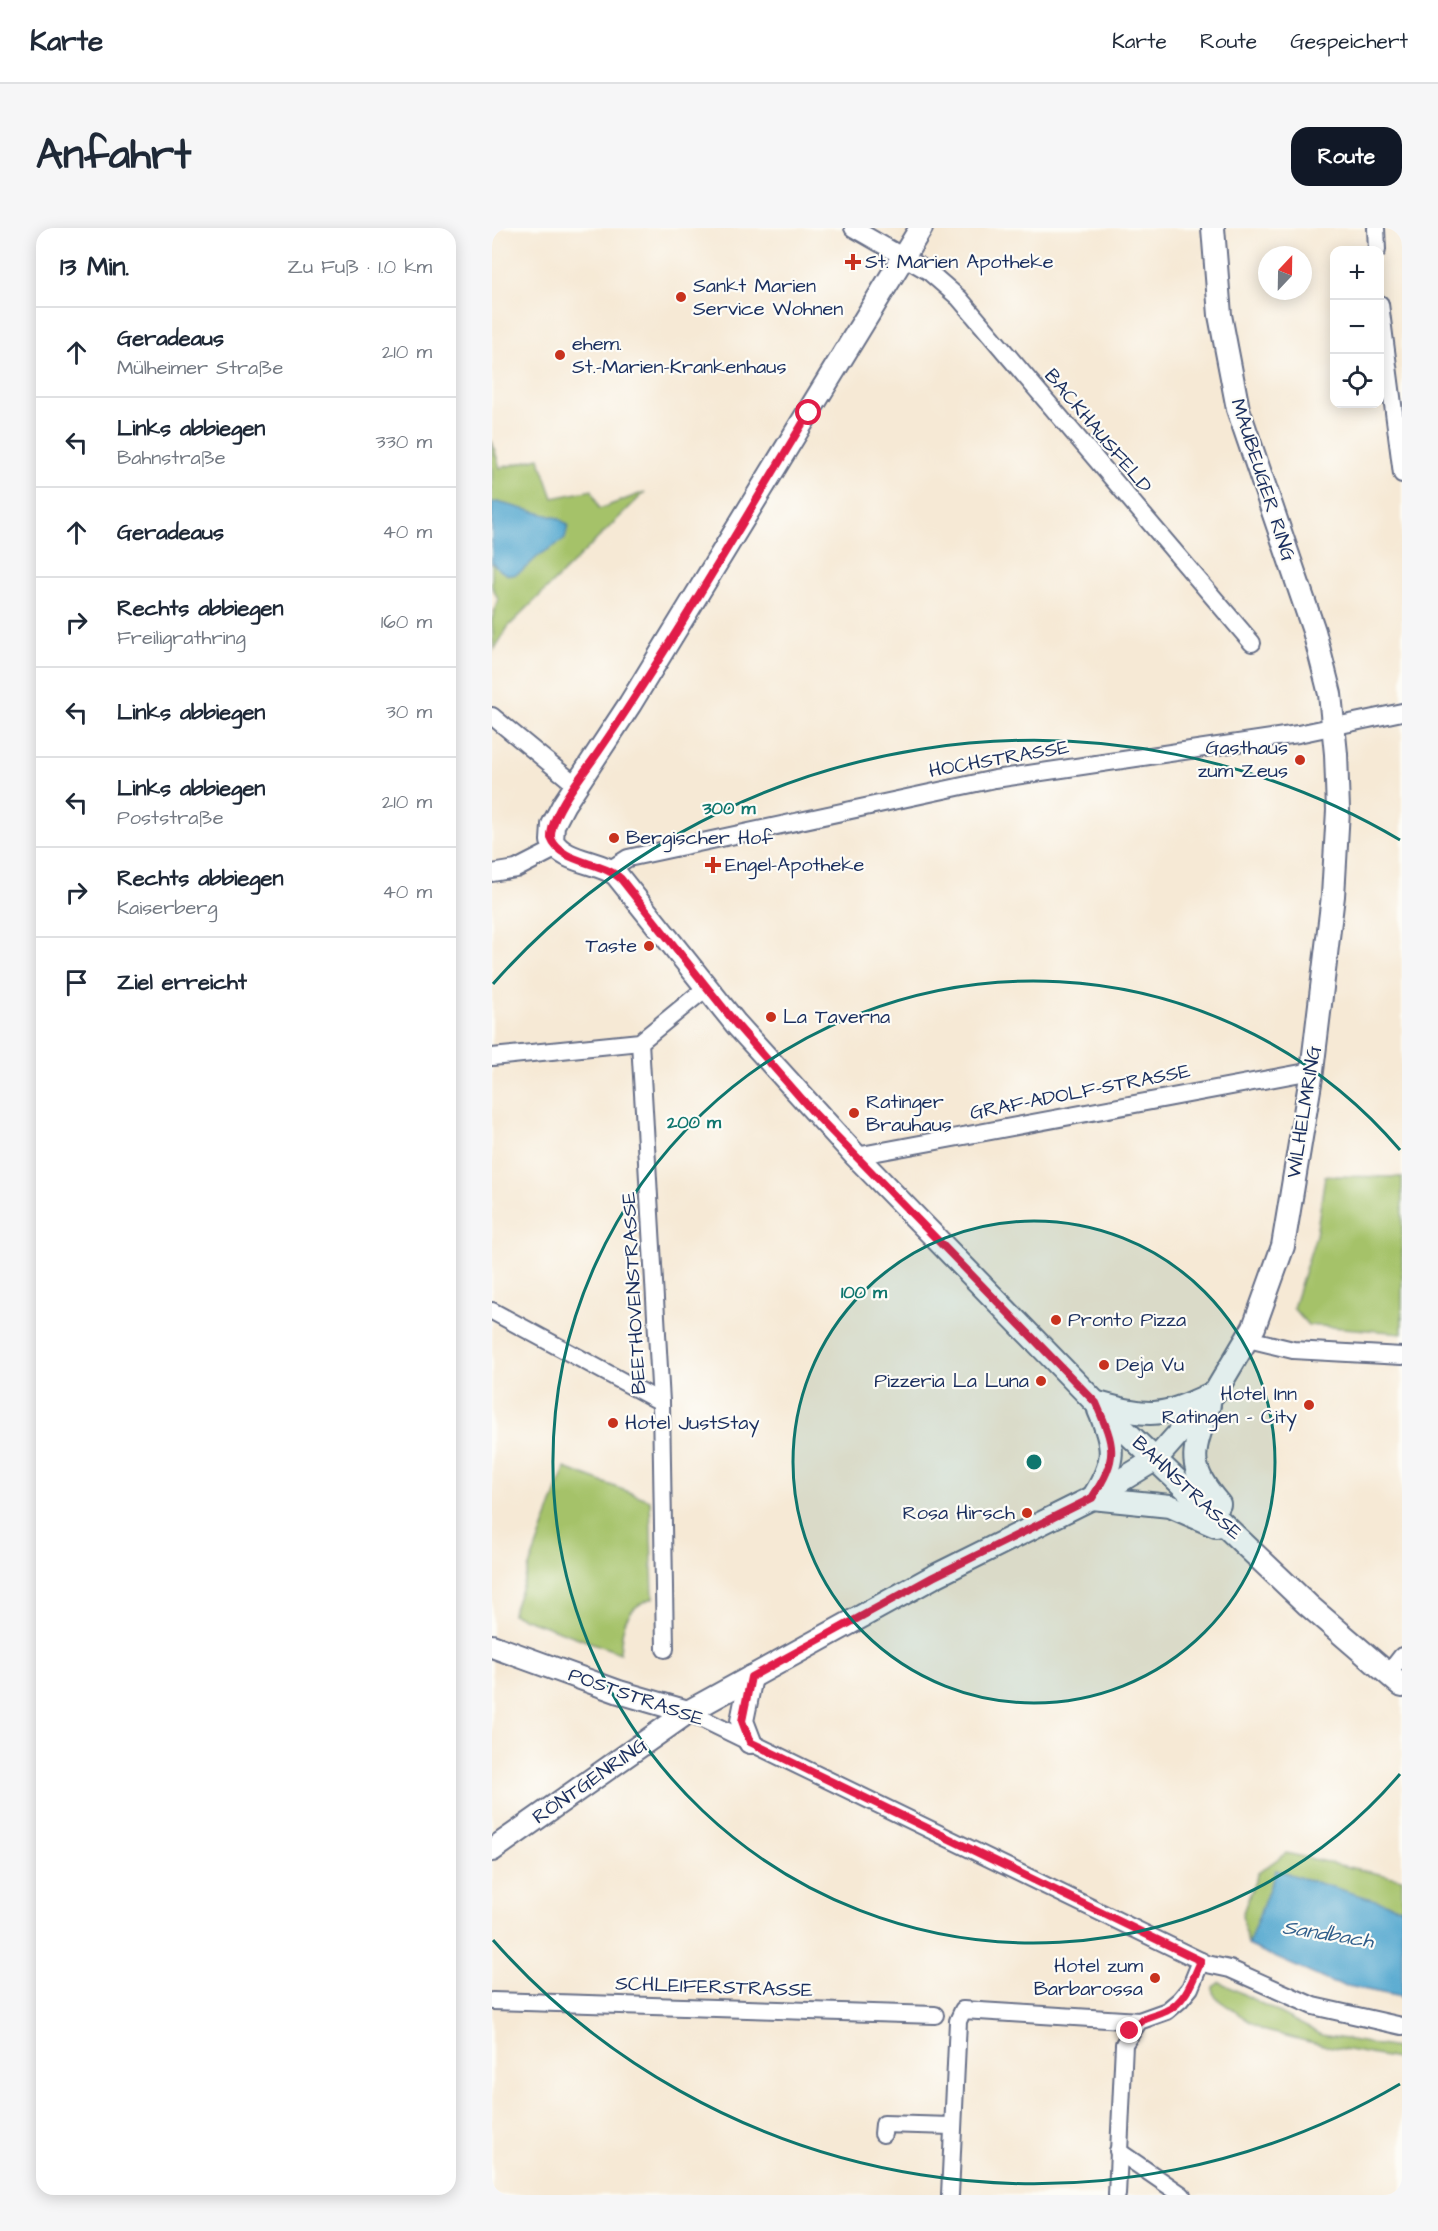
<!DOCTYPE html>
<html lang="de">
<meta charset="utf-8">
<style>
:root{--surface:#fff;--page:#f6f6f7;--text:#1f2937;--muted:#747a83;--line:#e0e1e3;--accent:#111827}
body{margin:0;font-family:"Architects Daughter",sans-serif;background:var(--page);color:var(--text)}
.controls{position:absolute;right:18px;top:18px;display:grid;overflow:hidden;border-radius:12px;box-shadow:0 3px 15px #0003}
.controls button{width:54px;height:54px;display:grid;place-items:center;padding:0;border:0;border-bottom:2px solid var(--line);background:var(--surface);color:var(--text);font:30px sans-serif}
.compass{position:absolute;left:766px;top:18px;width:54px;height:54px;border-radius:50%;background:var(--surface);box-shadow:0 3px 15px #0003;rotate:22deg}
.stop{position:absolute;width:18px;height:18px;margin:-14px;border:4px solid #e11d48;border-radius:50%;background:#fff}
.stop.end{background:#e11d48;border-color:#fff;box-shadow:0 2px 6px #0008}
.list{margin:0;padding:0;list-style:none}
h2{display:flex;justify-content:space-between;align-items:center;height:78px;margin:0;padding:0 24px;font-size:26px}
h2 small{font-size:20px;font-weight:400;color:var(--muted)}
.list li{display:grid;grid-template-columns:39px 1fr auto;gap:18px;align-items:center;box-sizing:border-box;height:90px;padding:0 24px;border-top:2px solid var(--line)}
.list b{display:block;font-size:22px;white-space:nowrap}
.list p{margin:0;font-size:20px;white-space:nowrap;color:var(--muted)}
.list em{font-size:20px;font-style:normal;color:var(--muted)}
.icon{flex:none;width:33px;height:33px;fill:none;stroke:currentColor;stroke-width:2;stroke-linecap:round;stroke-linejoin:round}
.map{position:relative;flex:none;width:910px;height:1967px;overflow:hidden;border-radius:18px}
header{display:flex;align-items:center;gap:36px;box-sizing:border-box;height:84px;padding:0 30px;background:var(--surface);border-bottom:2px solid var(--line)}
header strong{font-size:28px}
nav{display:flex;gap:33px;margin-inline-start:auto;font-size:21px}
.intro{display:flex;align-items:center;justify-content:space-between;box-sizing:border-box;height:144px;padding:0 36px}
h1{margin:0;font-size:42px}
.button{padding:15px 27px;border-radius:18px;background:var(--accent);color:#fff;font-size:21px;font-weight:700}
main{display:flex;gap:36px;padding:0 36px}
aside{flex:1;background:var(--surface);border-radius:18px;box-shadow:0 3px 15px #0003}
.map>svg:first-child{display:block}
.green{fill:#a5c269;stroke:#607864;stroke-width:1.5}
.water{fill:#53a7cf;stroke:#376b96;stroke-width:1.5}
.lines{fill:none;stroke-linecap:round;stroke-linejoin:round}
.street-casing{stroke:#687088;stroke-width:20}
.secondary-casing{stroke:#687088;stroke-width:26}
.street{stroke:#fff;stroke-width:16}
.secondary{stroke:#fff;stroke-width:22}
.route{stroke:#e11d48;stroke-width:8}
.ring{fill:none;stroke:#0f766e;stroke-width:3}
.poi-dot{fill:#c8321e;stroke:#fdfcf7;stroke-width:2}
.labels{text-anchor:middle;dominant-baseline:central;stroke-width:4.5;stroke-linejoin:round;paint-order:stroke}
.poi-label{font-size:20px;fill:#1b2f5e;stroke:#fdfcf7;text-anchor:start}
.street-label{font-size:20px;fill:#1b2f5e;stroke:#fdfcf7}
.water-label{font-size:21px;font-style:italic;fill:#315f8b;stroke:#fdfcf7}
.centre{fill:#0f766e;stroke:#fdfcf7;stroke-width:3}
.ring-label{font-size:18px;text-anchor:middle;font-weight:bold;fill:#0f766e;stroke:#fdfcf7;stroke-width:4.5;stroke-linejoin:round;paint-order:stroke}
</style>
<header>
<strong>Karte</strong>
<nav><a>Karte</a><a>Route</a><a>Gespeichert</a></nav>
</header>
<div class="intro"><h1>Anfahrt</h1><a class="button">Route</a></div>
<main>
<aside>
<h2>13 Min.<small>Zu Fuß · 1.0 km</small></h2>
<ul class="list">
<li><svg class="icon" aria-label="ahead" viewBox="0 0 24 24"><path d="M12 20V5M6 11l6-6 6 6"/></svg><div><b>Geradeaus</b><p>Mülheimer Straße</p></div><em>210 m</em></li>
<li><svg class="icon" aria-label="left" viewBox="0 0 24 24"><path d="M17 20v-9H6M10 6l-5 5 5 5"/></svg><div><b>Links abbiegen</b><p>Bahnstraße</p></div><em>330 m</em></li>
<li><svg class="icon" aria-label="ahead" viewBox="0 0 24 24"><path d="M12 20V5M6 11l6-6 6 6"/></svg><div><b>Geradeaus</b></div><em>40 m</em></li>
<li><svg class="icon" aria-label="right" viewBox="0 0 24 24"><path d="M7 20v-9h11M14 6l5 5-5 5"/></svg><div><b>Rechts abbiegen</b><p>Freiligrathring</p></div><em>160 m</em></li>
<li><svg class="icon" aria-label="left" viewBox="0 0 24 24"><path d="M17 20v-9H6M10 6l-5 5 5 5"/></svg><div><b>Links abbiegen</b></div><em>30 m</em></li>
<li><svg class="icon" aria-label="left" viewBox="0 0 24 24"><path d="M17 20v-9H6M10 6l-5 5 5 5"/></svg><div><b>Links abbiegen</b><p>Poststraße</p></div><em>210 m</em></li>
<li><svg class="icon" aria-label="right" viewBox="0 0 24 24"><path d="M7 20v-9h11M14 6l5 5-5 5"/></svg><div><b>Rechts abbiegen</b><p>Kaiserberg</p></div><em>40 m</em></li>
<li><svg class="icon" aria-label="arrive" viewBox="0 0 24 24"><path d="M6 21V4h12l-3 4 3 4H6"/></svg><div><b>Ziel erreicht</b></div></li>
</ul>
</aside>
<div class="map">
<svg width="910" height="1967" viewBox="0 0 910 1967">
<rect width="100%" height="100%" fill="#fdfcf7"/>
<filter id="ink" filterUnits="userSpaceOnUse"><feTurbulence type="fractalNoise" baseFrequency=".0167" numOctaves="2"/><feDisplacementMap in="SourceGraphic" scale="12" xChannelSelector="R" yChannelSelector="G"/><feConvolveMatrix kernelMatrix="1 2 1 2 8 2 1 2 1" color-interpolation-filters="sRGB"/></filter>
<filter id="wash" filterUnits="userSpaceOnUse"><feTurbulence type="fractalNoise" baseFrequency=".008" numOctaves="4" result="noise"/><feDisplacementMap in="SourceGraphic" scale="24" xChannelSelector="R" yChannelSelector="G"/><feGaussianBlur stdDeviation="1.35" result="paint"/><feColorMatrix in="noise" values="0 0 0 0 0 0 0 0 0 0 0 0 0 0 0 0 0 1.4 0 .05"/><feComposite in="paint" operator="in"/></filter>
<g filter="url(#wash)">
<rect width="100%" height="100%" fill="#f6e9d5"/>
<g class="green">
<polygon points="0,213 8,240 47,230 61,270 100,262 107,281 153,264 16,399 2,422 0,392 6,371 0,358"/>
<polygon points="833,948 910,949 910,1105 816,1097 801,1080 824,1007"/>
<path d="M73,1240l85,32 3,98c-29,10 -31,28 -33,55l-108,-39z"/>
<polygon points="794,1625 910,1651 910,1769 841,1755 756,1717 750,1687 766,1645"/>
<polygon points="728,1754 830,1807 910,1821 910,1832 830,1817 770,1802 728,1773 721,1765 721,1759"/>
</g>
<g class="water">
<path d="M5,274l61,16 10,7 -3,14c-9,7 -23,13 -31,21 -16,16 -25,23 -42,2v-59z"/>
<polygon points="784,1642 910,1680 910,1769 841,1755 756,1717"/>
</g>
</g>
<g filter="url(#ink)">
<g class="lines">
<g class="street-casing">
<g id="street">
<polyline points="361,0 436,43 467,70 760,415"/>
<polyline points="884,0 885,22"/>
<polyline points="888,76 910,246"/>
<polyline points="0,488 84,557"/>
<polyline points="117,642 136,630 503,551 806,506 910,484"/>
<polyline points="0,645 24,641 65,620"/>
<polyline points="148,814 169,1174 173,1421"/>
<polyline points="0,829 148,814 214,760"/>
<polyline points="364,928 820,843"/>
<polyline points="0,1083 169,1174"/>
<polyline points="756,1111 801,1122 910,1128"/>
<polyline points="896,1446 910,1428"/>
<polyline points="196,1484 715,1736 738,1741 821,1778 910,1798"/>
<polyline points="0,1773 443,1787"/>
<polyline points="391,1906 392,1896 460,1898"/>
<polyline points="626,1923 690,1967"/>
<polyline points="458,1967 466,1793 471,1782 647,1793"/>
<polyline points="625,1967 632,1816 647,1793 675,1783 688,1772 698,1760 709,1733"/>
</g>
</g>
<g class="secondary-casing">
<g id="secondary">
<path d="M429,0l-291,476 -66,100 -11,21 -1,16c12,21 45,20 64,33l120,150 120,132 240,247 212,202 94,81"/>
<path d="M606,1175c51,14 62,15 111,-8"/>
<path d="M717,1177c-16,47 -24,60 10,99"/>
<path d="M602,1268c22,-35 21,-49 5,-86"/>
<polyline points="600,1270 678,1278 724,1298"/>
<polyline points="0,1418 127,1464 196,1484"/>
<polyline points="258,1514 250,1493 259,1449"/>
<polyline points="0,1622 196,1484 441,1349 600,1270 664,1231 724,1163 762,1099 791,1018 820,843 841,668 846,582 844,526 838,466 822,403 746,181 728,87 721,0"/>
</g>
</g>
<use href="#street" class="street"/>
<use href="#secondary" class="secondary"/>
</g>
</g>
<g class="lines" filter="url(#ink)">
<path class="route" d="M317,185c-69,113 -135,228 -210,338 -14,21 -49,62 -48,87 10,26 51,23 70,41l115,145 78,89 282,290c19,44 23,53 -4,95l-159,79 -182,100 -9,44 8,21 451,219c-8,18 -15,41 -35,50 -16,8 -24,5 -36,20"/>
</g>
<circle cx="542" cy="1234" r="241" fill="#0f766e" fill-opacity=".12"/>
<g class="ring">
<circle cx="542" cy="1234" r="241"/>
<path d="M908 1546A481 481 0 1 1 908 922"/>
<path d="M908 1856A722 722 0 0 1 1 1712M1 756A722 722 0 0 1 908 612"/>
</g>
<g class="poi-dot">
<path d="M358 25h6v6h6v6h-6v6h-6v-6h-6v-6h6z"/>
<circle cx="189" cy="69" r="6"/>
<circle cx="68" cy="127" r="6"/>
<circle cx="808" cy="532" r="6"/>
<circle cx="122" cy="610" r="6"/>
<path d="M218 628h6v6h6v6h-6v6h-6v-6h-6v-6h6z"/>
<circle cx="157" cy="718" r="6"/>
<circle cx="279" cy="789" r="6"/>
<circle cx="362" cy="885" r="6"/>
<circle cx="564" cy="1092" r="6"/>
<circle cx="612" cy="1137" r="6"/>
<circle cx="549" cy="1153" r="6"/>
<circle cx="817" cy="1177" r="6"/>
<circle cx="121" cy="1195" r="6"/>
<circle cx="535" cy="1285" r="6"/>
<circle cx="663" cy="1750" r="6"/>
</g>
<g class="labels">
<g class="poi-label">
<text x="373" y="34">St. Marien Apotheke</text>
<text x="201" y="58">Sankt Marien<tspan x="201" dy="23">Service Wohnen</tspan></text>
<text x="80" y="116">ehem.<tspan x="80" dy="23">St.-Marien-Krankenhaus</tspan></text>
<text x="796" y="520" text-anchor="end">Gasthaus<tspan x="796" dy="23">zum Zeus</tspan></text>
<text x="134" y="610">Bergischer Hof</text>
<text x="233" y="637">Engel-Apotheke</text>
<text x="145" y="718" text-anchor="end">Taste</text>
<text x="291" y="789">La Taverna</text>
<text x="374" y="874">Ratinger<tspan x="374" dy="23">Brauhaus</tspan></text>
<text x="576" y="1092">Pronto Pizza</text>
<text x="624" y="1137">Deja Vu</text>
<text x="537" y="1153" text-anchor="end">Pizzeria La Luna</text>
<text x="805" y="1166" text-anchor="end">Hotel Inn<tspan x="805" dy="23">Ratingen - City</tspan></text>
<text x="133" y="1195">Hotel JustStay</text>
<text x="523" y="1285" text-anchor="end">Rosa Hirsch</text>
<text x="651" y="1738" text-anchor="end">Hotel zum<tspan x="651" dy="23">Barbarossa</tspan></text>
</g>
<g class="street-label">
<text transform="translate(606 203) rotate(50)">BACKHAUSFELD</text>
<text transform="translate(771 252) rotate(72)">MAUBEUGER RING</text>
<text transform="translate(507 531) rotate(-10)">HOCHSTRASSE</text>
<text transform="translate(588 864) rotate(-11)">GRAF-ADOLF-STRASSE</text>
<text transform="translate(812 884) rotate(-81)">WILHELMRING</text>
<text transform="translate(142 1065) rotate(-93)">BEETHOVENSTRASSE</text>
<text transform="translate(695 1260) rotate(43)">BAHNSTRASSE</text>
<text transform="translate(144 1469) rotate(19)">POSTSTRASSE</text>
<text transform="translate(98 1553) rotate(-35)">RÖNTGENRING</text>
<text transform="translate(222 1759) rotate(2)">SCHLEIFERSTRASSE</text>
</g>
<g class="water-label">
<text transform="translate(836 1706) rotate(9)">Sandbach</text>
</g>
</g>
<circle cx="542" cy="1234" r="9" class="centre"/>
<g class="ring-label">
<text x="237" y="586">300 m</text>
<text x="202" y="900">200 m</text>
<text x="372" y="1070">100 m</text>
</g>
</svg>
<div class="controls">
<button>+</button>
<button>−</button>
<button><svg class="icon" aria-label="locate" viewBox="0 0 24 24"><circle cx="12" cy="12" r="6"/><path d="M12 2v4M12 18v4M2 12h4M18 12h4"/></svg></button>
</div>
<svg class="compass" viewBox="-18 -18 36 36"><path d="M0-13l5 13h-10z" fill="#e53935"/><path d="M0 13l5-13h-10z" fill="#747a83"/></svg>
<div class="stop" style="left:317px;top:185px"></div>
<div class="stop end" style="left:638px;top:1803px"></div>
</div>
</main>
